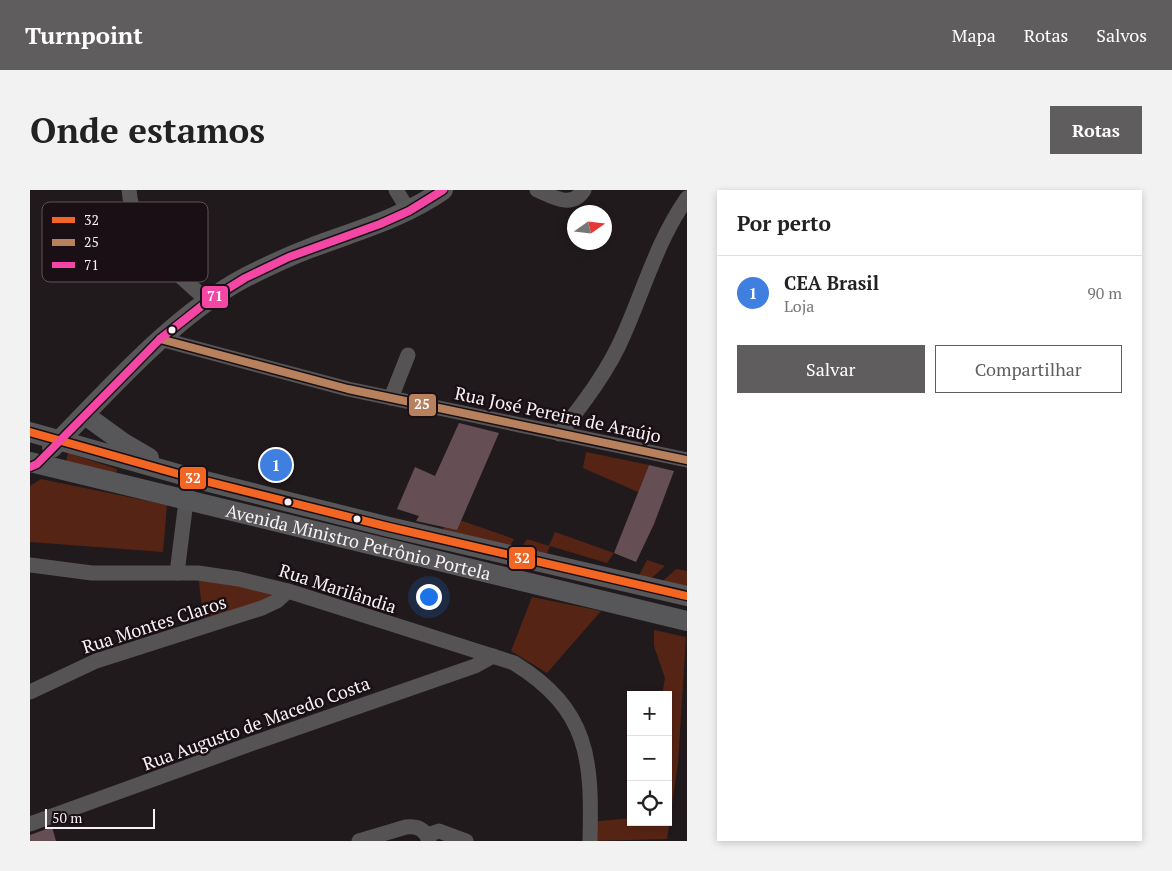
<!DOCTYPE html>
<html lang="pt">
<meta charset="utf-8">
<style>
:root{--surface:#fff;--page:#f2f2f2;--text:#222;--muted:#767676;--line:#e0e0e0;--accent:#605d5f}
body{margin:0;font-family:"PT Serif",serif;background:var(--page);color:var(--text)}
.controls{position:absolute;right:15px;bottom:15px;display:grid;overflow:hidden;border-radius:0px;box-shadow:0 2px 8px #0003}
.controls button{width:45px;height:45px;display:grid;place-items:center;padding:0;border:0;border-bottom:1px solid var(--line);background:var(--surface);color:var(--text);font:25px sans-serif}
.compass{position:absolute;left:537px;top:15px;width:45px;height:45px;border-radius:50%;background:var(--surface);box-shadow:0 2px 8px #0003;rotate:76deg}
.scale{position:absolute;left:15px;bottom:12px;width:110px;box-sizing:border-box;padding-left:5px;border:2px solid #f8f1f5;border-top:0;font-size:14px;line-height:18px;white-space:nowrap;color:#f8f1f5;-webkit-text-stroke:4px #190f15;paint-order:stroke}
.you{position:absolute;left:398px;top:406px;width:18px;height:18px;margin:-12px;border:4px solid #fff;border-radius:50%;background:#1a73e8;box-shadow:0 0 0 8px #1a73e833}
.badge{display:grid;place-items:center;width:32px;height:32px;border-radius:50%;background:var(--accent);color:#fff;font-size:16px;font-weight:700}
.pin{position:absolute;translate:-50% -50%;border:2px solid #fff;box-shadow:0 1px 5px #0006}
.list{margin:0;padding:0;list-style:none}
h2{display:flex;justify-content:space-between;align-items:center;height:65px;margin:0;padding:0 20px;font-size:21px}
h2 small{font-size:16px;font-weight:400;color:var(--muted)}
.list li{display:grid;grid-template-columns:32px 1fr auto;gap:15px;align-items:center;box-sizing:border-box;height:75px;padding:0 20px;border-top:1px solid var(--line)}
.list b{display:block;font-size:19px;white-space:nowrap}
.list p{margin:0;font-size:16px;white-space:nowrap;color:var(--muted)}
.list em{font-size:16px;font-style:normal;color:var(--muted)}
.actions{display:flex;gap:10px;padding:15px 20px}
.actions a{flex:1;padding:11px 0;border:1px solid var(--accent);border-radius:0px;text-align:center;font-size:18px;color:var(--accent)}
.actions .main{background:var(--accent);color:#fff}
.icon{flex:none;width:28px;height:28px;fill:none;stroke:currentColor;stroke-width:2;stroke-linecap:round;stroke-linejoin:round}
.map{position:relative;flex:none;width:657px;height:651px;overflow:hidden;border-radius:0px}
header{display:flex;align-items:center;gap:30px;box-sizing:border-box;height:70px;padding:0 25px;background:var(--accent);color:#fff}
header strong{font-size:24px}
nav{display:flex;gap:28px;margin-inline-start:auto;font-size:18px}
.intro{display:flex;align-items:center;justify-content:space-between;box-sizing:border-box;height:120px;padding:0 30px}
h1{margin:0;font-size:35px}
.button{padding:12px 22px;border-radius:0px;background:var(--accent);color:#fff;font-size:18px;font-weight:700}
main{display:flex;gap:30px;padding:0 30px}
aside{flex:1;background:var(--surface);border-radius:0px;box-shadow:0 2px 8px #0003}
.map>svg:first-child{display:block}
.green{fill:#562414}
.building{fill:#654f55}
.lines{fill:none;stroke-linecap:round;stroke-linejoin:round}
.street{stroke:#565354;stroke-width:15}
.secondary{stroke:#575658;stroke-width:20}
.bus-1-casing{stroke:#190f15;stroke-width:11}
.bus-2-casing{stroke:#190f15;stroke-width:11}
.bus-3-casing{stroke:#190f15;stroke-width:11}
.bus-1{stroke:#f26522;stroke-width:8}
.bus-2{stroke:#b6815c;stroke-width:8}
.bus-3{stroke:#f346a5;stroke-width:8}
.bus-dot{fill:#f8f1f5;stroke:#190f15;stroke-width:2}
.labels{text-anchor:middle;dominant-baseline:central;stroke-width:5;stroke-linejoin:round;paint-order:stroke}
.street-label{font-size:18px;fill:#f8f1f5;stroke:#190f15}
.key{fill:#190f15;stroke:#5c5358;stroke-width:1}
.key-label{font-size:14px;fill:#f8f1f5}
.line-badge{stroke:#190f15;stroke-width:2}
.badge-label{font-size:14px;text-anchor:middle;font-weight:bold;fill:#fff}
</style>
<header>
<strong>Turnpoint</strong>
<nav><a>Mapa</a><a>Rotas</a><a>Salvos</a></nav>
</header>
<div class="intro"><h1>Onde estamos</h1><a class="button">Rotas</a></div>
<main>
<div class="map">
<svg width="657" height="651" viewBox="0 0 657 651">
<rect width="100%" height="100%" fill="#201a1d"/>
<g class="green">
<polygon points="556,262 619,275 608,302 553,278"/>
<polygon points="38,263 87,279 86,284 36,271"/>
<polygon points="11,289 137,315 133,362 0,352 0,296"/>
<polygon points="418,326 484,349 475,364 410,349"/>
<polygon points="525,342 584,363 577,373 520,356 513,372 486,366 497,349 519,356"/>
<polygon points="617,370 635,376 614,395 605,393"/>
<polygon points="646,379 657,381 657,406 625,398"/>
<polygon points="168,383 258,401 174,436"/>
<polygon points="502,407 571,421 517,483 481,461"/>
<polygon points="624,440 656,447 648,573 637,649 560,651 560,632 601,628 601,632 638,632 638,505 632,505 635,488 624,456"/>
</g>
<g class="building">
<polygon points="429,233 469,243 427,340 386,331 389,326 367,319 385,277 405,286"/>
<polygon points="619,275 644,281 624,334 606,372 584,363"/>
<polygon points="22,637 26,651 0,651 0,645"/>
</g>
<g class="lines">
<g class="street">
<path d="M99,0c4,48 45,81 79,111"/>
<polyline points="366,0 379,21"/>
<path d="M507,0c16,7 35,19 47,0"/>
<polyline points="130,149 318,199 657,270"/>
<polyline points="361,208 378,165"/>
<path d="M529,244c24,-30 50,-64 65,-100 20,-45 34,-95 63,-136"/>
<path d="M0,375l62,8h106l41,6 49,12 226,72c76,47 78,97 76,178"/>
<polyline points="147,383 159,287"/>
<polyline points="0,502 66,471 232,418 247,411 258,401"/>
<polyline points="0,634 215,556 445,476 463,466"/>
<polyline points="397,645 409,641 436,651"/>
<path d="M329,651l47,-14c12,-1 19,2 23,14"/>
</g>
<g class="secondary">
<polyline points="55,225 95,254 119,268"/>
<polyline points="0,242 159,287 359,337 657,406"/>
<path d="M22,258c57,-58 122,-133 194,-171 20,-10 41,-20 62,-28 47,-18 93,-30 135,-59"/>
<path id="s1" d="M0,272l657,159"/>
</g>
<g class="bus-1-casing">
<polyline id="bus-1" points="0,242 159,287 359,337 657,406"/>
</g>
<g class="bus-2-casing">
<polyline id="bus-2" points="130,149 318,199 657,270"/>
</g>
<g class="bus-3-casing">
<polyline id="bus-3" points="0,277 7,274 130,149 178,111 215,88 259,67 350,34 379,21 413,0"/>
</g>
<use href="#bus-1" class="bus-1"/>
<use href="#bus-2" class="bus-2"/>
<use href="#bus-3" class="bus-3"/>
</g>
<g class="bus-dot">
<circle cx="142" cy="140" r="4.5"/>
<circle cx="258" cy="312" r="4.5"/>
<circle cx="327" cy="329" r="4.5"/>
</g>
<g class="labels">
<g class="street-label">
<text transform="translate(528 224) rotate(12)">Rua José Pereira de Araújo</text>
<text stroke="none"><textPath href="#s1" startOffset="338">Avenida Ministro Petrônio Portela</textPath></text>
<text transform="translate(308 398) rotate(18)">Rua Marilândia</text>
<text transform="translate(124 434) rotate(-18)">Rua Montes Claros</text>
<text transform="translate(226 533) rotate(-20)">Rua Augusto de Macedo Costa</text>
</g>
</g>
<rect x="12" y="12" width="166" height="80" rx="8" class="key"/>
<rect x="22" y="27" width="23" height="6" fill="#f26522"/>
<rect x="22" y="49" width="23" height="7" fill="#b6815c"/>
<rect x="22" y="72" width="23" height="6" fill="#f346a5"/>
<g class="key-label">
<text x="54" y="35">32</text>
<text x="54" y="57">25</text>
<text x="54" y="80">71</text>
</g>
<g class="line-badge">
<rect x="171" y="95" width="28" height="24" rx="5" fill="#f346a5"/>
<rect x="378" y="203" width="29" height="24" rx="5" fill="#b6815c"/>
<rect x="149" y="276" width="28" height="24" rx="5" fill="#f26522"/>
<rect x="478" y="356" width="28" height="24" rx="5" fill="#f26522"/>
</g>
<g class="badge-label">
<text x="185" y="111">71</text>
<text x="392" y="219">25</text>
<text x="163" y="293">32</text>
<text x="492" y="373">32</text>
</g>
</svg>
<div class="controls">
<button>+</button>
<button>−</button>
<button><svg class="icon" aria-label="locate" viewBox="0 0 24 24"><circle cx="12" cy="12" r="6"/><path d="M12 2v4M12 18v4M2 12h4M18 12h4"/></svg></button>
</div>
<svg class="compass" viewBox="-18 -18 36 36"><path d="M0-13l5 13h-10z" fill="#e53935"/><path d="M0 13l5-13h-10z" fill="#767676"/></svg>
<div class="scale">50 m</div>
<div class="you"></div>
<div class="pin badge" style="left:246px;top:275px;background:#3f7fe0">1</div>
</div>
<aside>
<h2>Por perto<small></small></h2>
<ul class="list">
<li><span class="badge" style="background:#3f7fe0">1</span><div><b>CEA Brasil</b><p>Loja</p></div><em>90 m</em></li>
</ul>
<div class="actions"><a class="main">Salvar</a><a>Compartilhar</a></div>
</aside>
</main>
